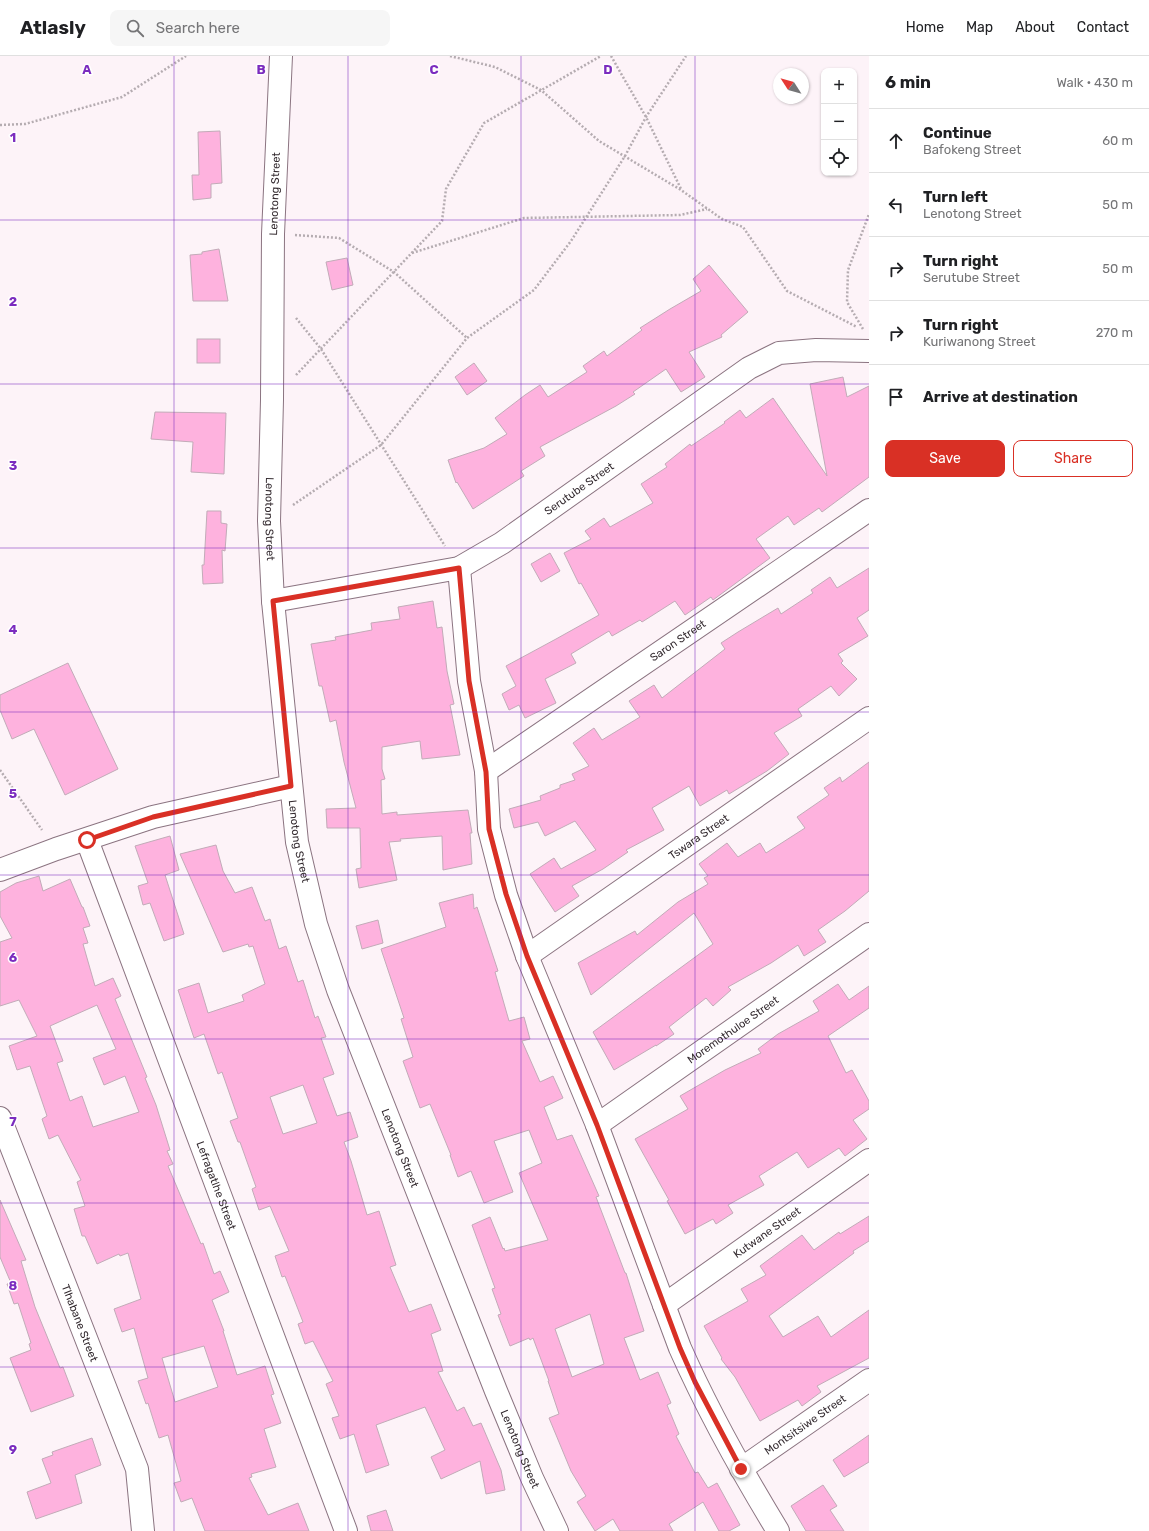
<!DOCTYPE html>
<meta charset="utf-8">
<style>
:root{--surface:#fff;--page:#f6f6f6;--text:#202124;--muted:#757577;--line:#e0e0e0;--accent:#d93025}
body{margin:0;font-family:Rubik,sans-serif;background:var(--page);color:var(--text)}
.controls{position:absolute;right:12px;top:12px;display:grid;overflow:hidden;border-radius:8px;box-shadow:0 1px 3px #0004}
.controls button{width:36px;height:36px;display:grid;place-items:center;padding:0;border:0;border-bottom:1px solid var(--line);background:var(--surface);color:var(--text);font:20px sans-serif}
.compass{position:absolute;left:773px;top:12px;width:36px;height:36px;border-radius:50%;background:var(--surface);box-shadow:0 1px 3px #0004;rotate:306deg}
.stop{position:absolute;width:12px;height:12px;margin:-9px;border:3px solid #d93025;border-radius:50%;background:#fff}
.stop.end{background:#d93025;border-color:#fff;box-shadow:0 1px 4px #0008}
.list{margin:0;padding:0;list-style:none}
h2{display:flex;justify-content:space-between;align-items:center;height:52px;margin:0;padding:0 16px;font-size:17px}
h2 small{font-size:13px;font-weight:400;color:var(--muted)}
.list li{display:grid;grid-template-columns:26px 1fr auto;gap:12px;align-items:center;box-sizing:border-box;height:64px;padding:0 16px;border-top:1px solid var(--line)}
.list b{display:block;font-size:15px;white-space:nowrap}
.list p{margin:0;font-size:13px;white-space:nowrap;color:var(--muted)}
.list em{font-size:13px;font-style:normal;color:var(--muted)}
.actions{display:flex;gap:8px;padding:12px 16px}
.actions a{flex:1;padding:9px 0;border:1px solid var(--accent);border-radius:8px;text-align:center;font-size:14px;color:var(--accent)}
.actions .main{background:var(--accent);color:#fff}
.icon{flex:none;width:22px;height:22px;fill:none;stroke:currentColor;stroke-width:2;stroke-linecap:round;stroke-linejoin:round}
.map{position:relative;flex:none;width:869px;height:1475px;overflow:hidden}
header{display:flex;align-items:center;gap:24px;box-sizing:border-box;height:56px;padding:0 20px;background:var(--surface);border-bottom:1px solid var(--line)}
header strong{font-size:19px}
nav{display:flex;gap:22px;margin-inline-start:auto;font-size:14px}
.search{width:280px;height:36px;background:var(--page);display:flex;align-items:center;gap:10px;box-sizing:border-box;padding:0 14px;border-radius:8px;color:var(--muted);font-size:15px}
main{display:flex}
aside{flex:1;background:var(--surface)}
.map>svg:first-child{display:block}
.building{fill:#feb2de;stroke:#c2abb8;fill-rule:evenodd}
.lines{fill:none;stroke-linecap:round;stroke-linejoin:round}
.minor-casing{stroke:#8b7481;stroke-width:24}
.path{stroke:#b5acb1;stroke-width:2.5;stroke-dasharray:2 2;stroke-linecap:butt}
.minor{stroke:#fff;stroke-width:22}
.route{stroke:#d93025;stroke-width:5}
.grid{fill:none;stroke:#7b2cbf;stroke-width:1;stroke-opacity:0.55}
.labels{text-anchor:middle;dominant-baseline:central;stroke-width:3;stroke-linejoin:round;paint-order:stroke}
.street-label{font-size:11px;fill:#342b30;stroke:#fff}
.grid-label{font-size:13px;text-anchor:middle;font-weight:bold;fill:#7b2cbf;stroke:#fff;stroke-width:3;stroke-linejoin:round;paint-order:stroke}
</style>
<header>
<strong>Atlasly</strong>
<div class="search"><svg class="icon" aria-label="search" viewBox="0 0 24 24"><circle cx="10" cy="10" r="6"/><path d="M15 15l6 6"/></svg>Search here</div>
<nav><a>Home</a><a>Map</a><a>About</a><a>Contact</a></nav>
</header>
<main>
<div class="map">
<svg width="869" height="1475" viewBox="0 0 869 1475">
<rect width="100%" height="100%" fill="#fdf3f8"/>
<g class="building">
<polygon points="220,75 222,127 211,128 211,142 193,144 192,119 199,119 198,76"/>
<polygon points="219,193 228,245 193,245 190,199 202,198 202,196"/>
<polygon points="347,202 353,229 332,234 326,206"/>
<polygon points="709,209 748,256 721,279 722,281 689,296 705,321 681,336 666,313 633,336 635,338 616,350 540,391 545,400 521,415 524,420 473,453 457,426 456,427 448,404 484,392 507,378 495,362 525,339 540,329 548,341 587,316 583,310 604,295 607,300 642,274 640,272 670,253 701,235 693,223"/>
<rect x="197" y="283" width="23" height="24"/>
<polygon points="474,307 487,325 467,339 455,321"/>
<polygon points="843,321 847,341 869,330 869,421 822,456 819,452 794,469 788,460 756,483 770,502 713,544 711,541 685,559 675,545 642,566 640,564 612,580 609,575 571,598 576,607 545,623 556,647 525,662 519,649 509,654 502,638 516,630 506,610 556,583 599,559 581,527 579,528 564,497 591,483 585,475 604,462 610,471 653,447 641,428 667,411 665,408 690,388 691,390 725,367 724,366 740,354 746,362 773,342 827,420 810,328"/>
<polygon points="155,356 226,357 224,418 191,416 193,386 151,383"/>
<polygon points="207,455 221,455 221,467 227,468 225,495 222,494 223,527 203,528 202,509 204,509"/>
<polygon points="550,497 560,515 541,526 531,508"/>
<polygon points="869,512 869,554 857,562 868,580 838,598 843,605 841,607 857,623 839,640 831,630 798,653 802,660 774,677 789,698 767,715 729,738 727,734 700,750 689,730 652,752 664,774 626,794 628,796 603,813 572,830 579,840 555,856 530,818 554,802 561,813 596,794 575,765 545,780 538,766 514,772 509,753 541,744 540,740 560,732 560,729 575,724 572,718 589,710 573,687 594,672 602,684 640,661 629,645 654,629 662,642 725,593 721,587 738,576 778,552 781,558 813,537 811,534 830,521 837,532"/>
<polygon points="433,545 437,572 442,571 447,615 454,648 450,649 460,699 422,703 420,685 382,691 382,713 385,723 381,724 382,758 397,756 397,759 468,754 472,777 470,777 472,808 443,814 442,780 400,783 401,785 389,786 397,824 359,832 356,813 361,812 360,772 327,772 326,753 356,752 344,706 336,664 330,666 322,630 319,630 311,588 336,584 335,581 372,574 371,567 400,563 398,551"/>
<polygon points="68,607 118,713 65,739 34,673 12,683 0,654 0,639"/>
<polygon points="869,706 869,835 845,855 818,874 826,886 804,900 798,889 771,907 728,931 731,934 713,950 706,942 669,971 674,978 656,990 656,989 614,1014 593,976 713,888 694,857 591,939 578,907 635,875 637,879 678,846 708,828 704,822 708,820 699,808 727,787 738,801 760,787 766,797 805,772 797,761 829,739 824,732 840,721 842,726"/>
<polygon points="170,780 179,814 165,819 184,878 164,885 150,847 143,849 138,830 148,827 135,790"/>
<path d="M216,789l7,26 12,22 17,-6 13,34 5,-2 9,30 7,-3 12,36 5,-2 12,38 3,-2 8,21 -5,1 13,36 -11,4 14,38 13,-4 8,25 -14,5 7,19 16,54 12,-4 17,54 -6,2 19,45 22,-8 10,26 -10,4 12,37 -5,1 19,39 7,-4 9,19 8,-3 20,47 4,20 -19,4 -6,-33 -39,18 -10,-22 14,-7 -20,-43 -49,18 13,40 -23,8 -12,-39 -14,5 -8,-21 7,-2 -13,-32 7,-3 -20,-40 -8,3 -7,-20 5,-2 -18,-46 -3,1 -7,-21 14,-5 -19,-45 -11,4 -7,-21 4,-2 -16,-45h-2l-8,-21 8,-3 -16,-46 -4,2 -14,-40 -10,4 -16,-48 21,-7 9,30 36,-12 -2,-6 23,-11 -12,-38 -4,1 -1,-3 -25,8 -43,-98zM303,1029l14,38 -34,11 -13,-37z"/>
<path d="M39,820l4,15 27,-12 12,28h1l7,19 -7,2 5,15 -5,1 12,42 18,-8 8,18 -6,3 32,78 -2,1 11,27 14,45 -3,1 6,13 -5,2 33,78 2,-1 11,31 6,-3 9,21 -17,8 12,31h-1l14,44 28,-9 9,28 -3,1 10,28 -17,6 12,38 -25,7 1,3 -3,1 19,37 30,-12 11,28h-104l-13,-33 -11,4 -7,-19 7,-2 -13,-46 -9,3 -11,-35 -2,1 -8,-23 10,-3 -14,-50 -12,4 -8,-23 27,-10 -13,-46 -8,3 -1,-2 -22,10 -12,-28h-3l-8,-27 11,-3 -8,-24 4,-2 -23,-45 -9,4 -7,-20 5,-3 -17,-50 -13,4 -8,-24 28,-10 -18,-36 -19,6v-64l12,-4 -12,-22v-24l16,-9zM97,949l19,44 -23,9 11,27 21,-9 14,36 -46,15 -11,-31 -12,5 -13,-38 6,-2 -13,-35zM204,1290l14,41 -43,15 -13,-44z"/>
<path d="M473,838l1,15 3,-2 21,64 -3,1 14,49 15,-4 6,22 -8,2 18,41 13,-6 10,22 -19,9 13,33 15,-5 27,61 -3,1 29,76h1l18,58 -20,7 16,42 18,-8 13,31 -4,2 12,29 -3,2 19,37 3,-1 10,16 9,-5 23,42 -11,6h-10l-16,-29 -34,22 4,7h-53l-7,-12 -18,12 -18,-29 9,-6 -15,-25 -22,-53 10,-4 -11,-33h1l-16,-43 -3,2 -1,-2 -19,8 -12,-31 3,-1 -9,-25 3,-1 -23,-63 18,-8 13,32 1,-1 1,3 43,-11 -29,-67 23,-10 -13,-33 -35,11 19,51 -29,11 -13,-32 -13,6 -8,-22h1l-21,-51 -10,4 -17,-47 10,-4 -12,-38 3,-1 -23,-69 65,-22 -7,-24zM590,1258l14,50 -32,13 -17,-48z"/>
<polygon points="378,864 383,887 362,893 356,870"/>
<polygon points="838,928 849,944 869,930 869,952 828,980 846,1017 852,1014 869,1045 869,1053 853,1064 867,1083 845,1100 839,1092 808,1112 797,1096 759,1120 764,1129 728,1149 733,1157 716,1168 713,1163 685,1178 667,1145 669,1144 635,1083 688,1053 680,1040 725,1014 761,997 758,993 778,978 819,955 813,945"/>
<polygon points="0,1144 26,1204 21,1205 35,1251 60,1312 63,1311 74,1340 31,1356 10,1302 31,1294 29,1288 31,1287 18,1247 14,1248 7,1228 11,1227 0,1201"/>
<polygon points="869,1160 869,1185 853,1195 854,1197 769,1260 783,1281 818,1260 831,1281 869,1254 869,1302 817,1330 821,1336 802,1350 798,1344 760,1365 735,1321 721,1303 722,1302 704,1270 748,1245 741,1233 766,1219 760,1210 802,1179 814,1194 839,1176 840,1178"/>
<polygon points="869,1379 869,1406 844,1421 833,1404"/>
<polygon points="92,1382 101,1409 75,1419 82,1447 36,1463 27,1436 51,1427 42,1403 53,1399 52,1396"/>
<polygon points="823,1429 837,1450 830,1454 844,1475 806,1475 791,1450"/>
<polygon points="386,1454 393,1475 371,1475 367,1460"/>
</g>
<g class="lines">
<g class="minor-casing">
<g id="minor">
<path id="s1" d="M281,0l-8,178 -1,166 -3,121 4,80 24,241 19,82 22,66 158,401 36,87 25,53"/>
<path d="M459,512l10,113 17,90 3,58 17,66 21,61 70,169 83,223c28,63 62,124 98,183"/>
<path id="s2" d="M273,545l186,-33 43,-25 247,-175 30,-15 37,-3 53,1"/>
<path id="s3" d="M486,715l383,-261"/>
<path id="s4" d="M87,784l259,691"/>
<polyline points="0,814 56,793 153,761 291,730"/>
<path id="s5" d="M527,900l342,-238"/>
<path id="s6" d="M0,1062l137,351 6,62"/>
<path id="s7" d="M597,1069l272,-191"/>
<path id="s8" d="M664,1249l205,-145"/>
<path id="s9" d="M741,1413l128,-89"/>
</g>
</g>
<g class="path">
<polyline points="450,0 495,11 541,34 599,85 681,134 722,163 743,171 787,235 857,271"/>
<polyline points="611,0 646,61 681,133"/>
<polyline points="0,69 25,68 122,41 186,0"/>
<polyline points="295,179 339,182 394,216 467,282"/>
<polyline points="412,197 524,162 680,159 707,153"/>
<polyline points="296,262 321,293 445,490"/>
<polyline points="863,273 847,246 848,214 869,158"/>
<polyline points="296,319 442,165 446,133 484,67 601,0"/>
<polyline points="293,449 381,389 467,282 534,234 571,185 625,100 646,61 686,0"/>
<polyline points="0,714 42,774"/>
</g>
<use href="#minor" class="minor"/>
</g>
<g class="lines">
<polyline class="route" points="87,784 153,761 291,730 273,545 459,512 469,625 486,716 489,773 506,838 527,900 597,1069 680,1292 695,1326 741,1413"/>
</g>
<path class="grid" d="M174,0v1475M348,0v1475M521,0v1475M695,0v1475M0,164h869M0,328h869M0,492h869M0,656h869M0,819h869M0,983h869M0,1147h869M0,1311h869"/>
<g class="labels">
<g class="street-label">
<text transform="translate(275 138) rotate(-88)">Lenotong Street</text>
<text stroke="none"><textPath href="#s2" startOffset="333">Serutube Street</textPath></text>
<text stroke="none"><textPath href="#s1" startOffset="463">Lenotong Street</textPath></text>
<text stroke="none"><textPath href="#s3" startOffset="232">Saron Street</textPath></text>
<text stroke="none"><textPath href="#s5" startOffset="209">Tswara Street</textPath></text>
<text stroke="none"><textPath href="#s1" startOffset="787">Lenotong Street</textPath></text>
<text stroke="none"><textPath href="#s7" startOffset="166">Moremothuloe Street</textPath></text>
<text stroke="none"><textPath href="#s1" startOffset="1111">Lenotong Street</textPath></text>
<text stroke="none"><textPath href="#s4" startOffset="369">Lefragatlhe Street</textPath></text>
<text stroke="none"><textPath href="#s8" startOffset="126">Kutwane Street</textPath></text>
<text stroke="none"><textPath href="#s6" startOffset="220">Tlhabane Street</textPath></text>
<text stroke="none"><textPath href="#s9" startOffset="78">Montsitsiwe Street</textPath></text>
<text stroke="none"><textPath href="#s1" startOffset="1435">Lenotong Street</textPath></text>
</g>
</g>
<g class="grid-label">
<text x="87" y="18">A</text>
<text x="261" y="18">B</text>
<text x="434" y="18">C</text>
<text x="608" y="18">D</text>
<text x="13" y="86">1</text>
<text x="13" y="250">2</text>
<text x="13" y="414">3</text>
<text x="13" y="578">4</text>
<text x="13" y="742">5</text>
<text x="13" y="906">6</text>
<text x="13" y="1070">7</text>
<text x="13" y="1234">8</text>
<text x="13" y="1398">9</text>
</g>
</svg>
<div class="controls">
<button>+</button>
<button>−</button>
<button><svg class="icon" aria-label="locate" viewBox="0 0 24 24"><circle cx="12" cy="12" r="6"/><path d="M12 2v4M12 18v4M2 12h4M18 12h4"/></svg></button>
</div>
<svg class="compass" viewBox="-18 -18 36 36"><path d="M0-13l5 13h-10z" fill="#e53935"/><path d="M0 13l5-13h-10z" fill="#757577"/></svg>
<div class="stop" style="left:87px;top:784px"></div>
<div class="stop end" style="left:741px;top:1413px"></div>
</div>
<aside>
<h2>6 min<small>Walk · 430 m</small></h2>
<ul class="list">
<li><svg class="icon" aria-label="ahead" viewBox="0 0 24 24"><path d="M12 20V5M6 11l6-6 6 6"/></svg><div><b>Continue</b><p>Bafokeng Street</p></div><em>60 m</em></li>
<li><svg class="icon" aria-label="left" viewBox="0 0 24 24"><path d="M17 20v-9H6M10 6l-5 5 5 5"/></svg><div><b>Turn left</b><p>Lenotong Street</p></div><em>50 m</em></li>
<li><svg class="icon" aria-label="right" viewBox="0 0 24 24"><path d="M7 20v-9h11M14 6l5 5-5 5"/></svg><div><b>Turn right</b><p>Serutube Street</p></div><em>50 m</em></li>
<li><svg class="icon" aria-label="right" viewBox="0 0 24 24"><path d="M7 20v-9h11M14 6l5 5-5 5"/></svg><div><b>Turn right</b><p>Kuriwanong Street</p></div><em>270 m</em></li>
<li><svg class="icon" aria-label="arrive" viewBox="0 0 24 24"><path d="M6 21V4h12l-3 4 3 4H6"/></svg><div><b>Arrive at destination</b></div></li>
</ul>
<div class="actions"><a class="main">Save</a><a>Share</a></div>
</aside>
</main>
